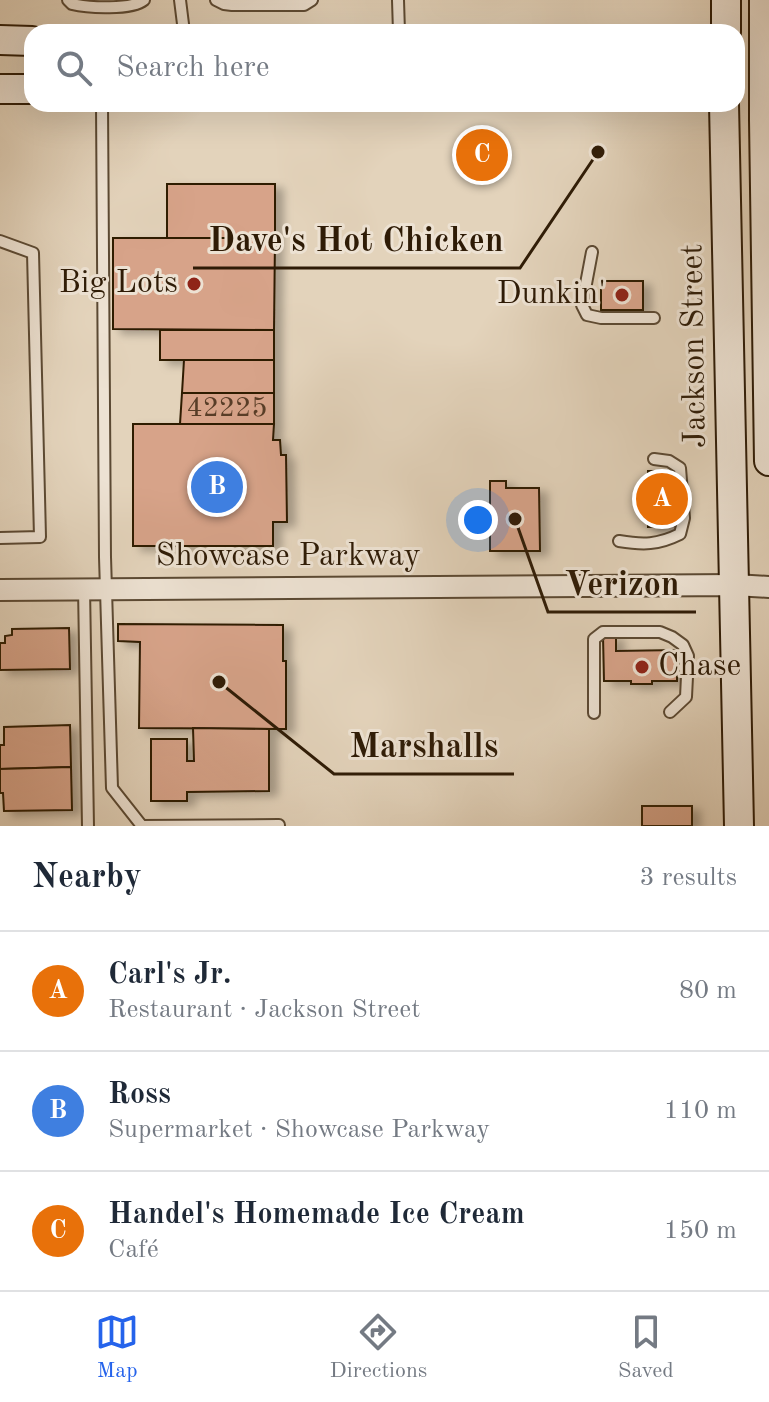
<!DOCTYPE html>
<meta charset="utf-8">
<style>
:root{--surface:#fff;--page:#f2f2f3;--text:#1f2937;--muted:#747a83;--line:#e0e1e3;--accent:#2563eb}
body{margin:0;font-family:"Old Standard TT",serif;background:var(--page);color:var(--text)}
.you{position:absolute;left:478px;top:520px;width:28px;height:28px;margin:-20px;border:6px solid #fff;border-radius:50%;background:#1a73e8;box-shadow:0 0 0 12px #1a73e833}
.badge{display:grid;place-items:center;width:52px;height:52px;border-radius:50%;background:var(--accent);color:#fff;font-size:26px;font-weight:700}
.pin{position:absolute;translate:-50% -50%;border:4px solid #fff;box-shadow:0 2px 8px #0006}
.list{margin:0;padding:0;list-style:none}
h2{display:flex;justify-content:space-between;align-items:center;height:104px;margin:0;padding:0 32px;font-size:34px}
h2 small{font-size:26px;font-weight:400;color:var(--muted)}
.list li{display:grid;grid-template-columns:52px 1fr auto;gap:24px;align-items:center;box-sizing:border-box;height:120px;padding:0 32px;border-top:2px solid var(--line)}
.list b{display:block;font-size:30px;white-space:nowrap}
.list p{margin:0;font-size:26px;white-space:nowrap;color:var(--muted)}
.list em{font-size:26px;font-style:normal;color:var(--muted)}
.icon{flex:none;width:44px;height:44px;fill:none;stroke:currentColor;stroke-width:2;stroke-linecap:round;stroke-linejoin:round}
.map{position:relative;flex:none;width:769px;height:826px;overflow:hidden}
.search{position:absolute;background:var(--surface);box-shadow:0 8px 32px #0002;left:24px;right:24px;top:24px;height:88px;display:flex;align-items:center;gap:20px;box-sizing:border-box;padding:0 28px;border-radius:24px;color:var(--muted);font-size:30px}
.sheet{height:464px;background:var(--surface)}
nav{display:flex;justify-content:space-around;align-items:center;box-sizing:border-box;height:112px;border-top:2px solid var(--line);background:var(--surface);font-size:22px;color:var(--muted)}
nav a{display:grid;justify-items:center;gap:4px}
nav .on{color:var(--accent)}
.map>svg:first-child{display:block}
.building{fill:#d7a389;stroke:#2e1b06;stroke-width:2;filter:url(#shadow)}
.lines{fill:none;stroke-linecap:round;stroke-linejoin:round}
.lane-casing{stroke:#5b4933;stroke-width:14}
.street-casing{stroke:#5b4933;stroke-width:24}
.secondary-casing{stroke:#2e1b06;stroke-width:32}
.lane{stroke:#ede2d3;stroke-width:10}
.street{stroke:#ede2d3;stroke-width:20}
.secondary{stroke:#ede2d3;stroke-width:28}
.poi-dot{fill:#8f2418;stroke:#ede2d3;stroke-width:3}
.labels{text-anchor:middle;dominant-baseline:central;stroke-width:6;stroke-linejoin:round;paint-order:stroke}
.number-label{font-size:28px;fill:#583d27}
.poi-label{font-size:32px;fill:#2e1b06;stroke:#ede2d3;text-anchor:end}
.street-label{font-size:32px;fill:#2e1b06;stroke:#ede2d3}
.leader{fill:none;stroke:#2e1b06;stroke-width:3}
.callout-dot{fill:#2e1b06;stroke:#ede2d3;stroke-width:3}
.callout-label{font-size:34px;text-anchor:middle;font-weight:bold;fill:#2e1b06;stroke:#ede2d3;stroke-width:6;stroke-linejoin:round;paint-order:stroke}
</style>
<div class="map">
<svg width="769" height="826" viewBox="0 0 769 826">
<defs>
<filter id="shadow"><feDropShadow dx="8" dy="4.5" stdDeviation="4" flood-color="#0004"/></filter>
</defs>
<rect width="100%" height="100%" fill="#e3d3bb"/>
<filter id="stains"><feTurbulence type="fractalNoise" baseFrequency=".0025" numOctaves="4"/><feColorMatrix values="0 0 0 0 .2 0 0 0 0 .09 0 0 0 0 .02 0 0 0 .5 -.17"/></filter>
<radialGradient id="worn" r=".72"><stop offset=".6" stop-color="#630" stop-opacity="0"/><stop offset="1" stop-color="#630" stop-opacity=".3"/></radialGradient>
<g class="building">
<rect x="167" y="184" width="108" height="54"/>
<polygon points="113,238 275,238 274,330 113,329"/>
<rect x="601" y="281" width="42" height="29"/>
<rect x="160" y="330" width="114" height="30"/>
<polygon points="184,360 274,360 274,393 182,393"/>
<polygon points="182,393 274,393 274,424 180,424"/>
<polygon points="133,424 274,424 273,440 280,440 281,455 286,455 287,522 273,522 273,546 133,546"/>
<polygon points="648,471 677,471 676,526 648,527"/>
<polygon points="490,481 506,481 506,488 539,488 540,551 490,551"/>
<polygon points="118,624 283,625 283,661 286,661 286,729 139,728 140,642 118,641"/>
<polygon points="69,628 70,669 0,670 0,643 5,643 5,636 12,635 12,629"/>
<polygon points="603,636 616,636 616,651 678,650 678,658 680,658 680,676 677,676 677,681 652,681 652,684 631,684 631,681 604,681"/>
<polygon points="70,725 71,767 0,769 0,745 4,745 4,727"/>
<polygon points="193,728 269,729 269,791 187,792 187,801 151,801 151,739 187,739 187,761 194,761"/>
<polygon points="71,767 72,810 4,811 3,793 0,793 0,769"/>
<rect x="642" y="806" width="50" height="20"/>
</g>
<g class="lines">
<g class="lane-casing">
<g id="lane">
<path d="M68,0l4,4c16,4 60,6 72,-4"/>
<polyline points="180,0 184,32"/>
<polyline points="216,0 224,4 232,5 304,5 312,0"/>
<polyline points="398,0 399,32"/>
<polyline points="102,104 105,557 112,788 142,826 279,825"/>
<polyline points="0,241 33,253 40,537 0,538"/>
<polyline points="592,252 582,305 587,315 601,318 654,318"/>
<path d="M619,541c24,4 39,4 61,-7l4,-16 -4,-50 -11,-7 -15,-2"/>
<polyline points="84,588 88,826"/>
<polyline points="594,713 594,639 603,632 660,632 672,637 683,645 688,656 686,697 670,712"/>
</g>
</g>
<g class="street-casing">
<polyline id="street" points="0,590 735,585 769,587"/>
</g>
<g class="secondary-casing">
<g id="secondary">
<polyline points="764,0 764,120 769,461"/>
<polyline points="726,32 726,0"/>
<polyline points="0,40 32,41"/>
<polyline points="0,89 32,89"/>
<polyline points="724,104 739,826"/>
</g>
</g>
<use href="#lane" class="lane"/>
<use href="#street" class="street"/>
<use href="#secondary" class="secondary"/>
</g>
<g class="poi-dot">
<circle cx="194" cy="284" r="8"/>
<circle cx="622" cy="295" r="8"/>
<circle cx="642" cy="667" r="8"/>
</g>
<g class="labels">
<g class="number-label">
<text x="227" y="409">42225</text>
</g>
<g class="poi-label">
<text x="178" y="284">Big Lots</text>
<text x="606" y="295">Dunkin'</text>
<text x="658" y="667" text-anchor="start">Chase</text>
</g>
<g class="street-label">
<text transform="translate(695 346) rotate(-91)">Jackson Street</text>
<text x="288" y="557">Showcase Parkway</text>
</g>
</g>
<path class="leader" d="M598 152L520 268H193M515 519L548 612H696M219 682L334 774H514"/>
<g class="callout-dot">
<circle cx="598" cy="152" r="8"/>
<circle cx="515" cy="519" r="8"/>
<circle cx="219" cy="682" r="8"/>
</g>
<g class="callout-label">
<text x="356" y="251">Dave's Hot Chicken</text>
<text x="622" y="595">Verizon</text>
<text x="424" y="757">Marshalls</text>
</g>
<rect width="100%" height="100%" filter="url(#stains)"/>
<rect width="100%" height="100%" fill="url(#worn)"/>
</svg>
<div class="you"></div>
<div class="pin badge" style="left:662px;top:499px;background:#e8710a">A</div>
<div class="pin badge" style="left:217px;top:487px;background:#3f7fe0">B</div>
<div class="pin badge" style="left:482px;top:155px;background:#e8710a">C</div>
<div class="search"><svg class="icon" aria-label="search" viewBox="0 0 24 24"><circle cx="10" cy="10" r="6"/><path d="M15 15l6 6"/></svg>Search here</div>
</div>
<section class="sheet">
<h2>Nearby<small>3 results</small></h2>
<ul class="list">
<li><span class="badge" style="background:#e8710a">A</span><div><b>Carl's Jr.</b><p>Restaurant · Jackson Street</p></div><em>80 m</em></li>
<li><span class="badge" style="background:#3f7fe0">B</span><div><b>Ross</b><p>Supermarket · Showcase Parkway</p></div><em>110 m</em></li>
<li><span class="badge" style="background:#e8710a">C</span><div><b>Handel's Homemade Ice Cream</b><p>Café</p></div><em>150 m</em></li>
</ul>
</section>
<nav>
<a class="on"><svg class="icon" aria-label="map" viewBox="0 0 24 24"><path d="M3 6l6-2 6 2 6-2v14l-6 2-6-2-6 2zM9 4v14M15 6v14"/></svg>Map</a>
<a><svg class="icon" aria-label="directions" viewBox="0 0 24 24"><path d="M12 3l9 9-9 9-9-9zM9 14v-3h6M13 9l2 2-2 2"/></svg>Directions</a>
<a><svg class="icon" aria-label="saved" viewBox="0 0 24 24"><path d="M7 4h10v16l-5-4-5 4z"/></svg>Saved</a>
</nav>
